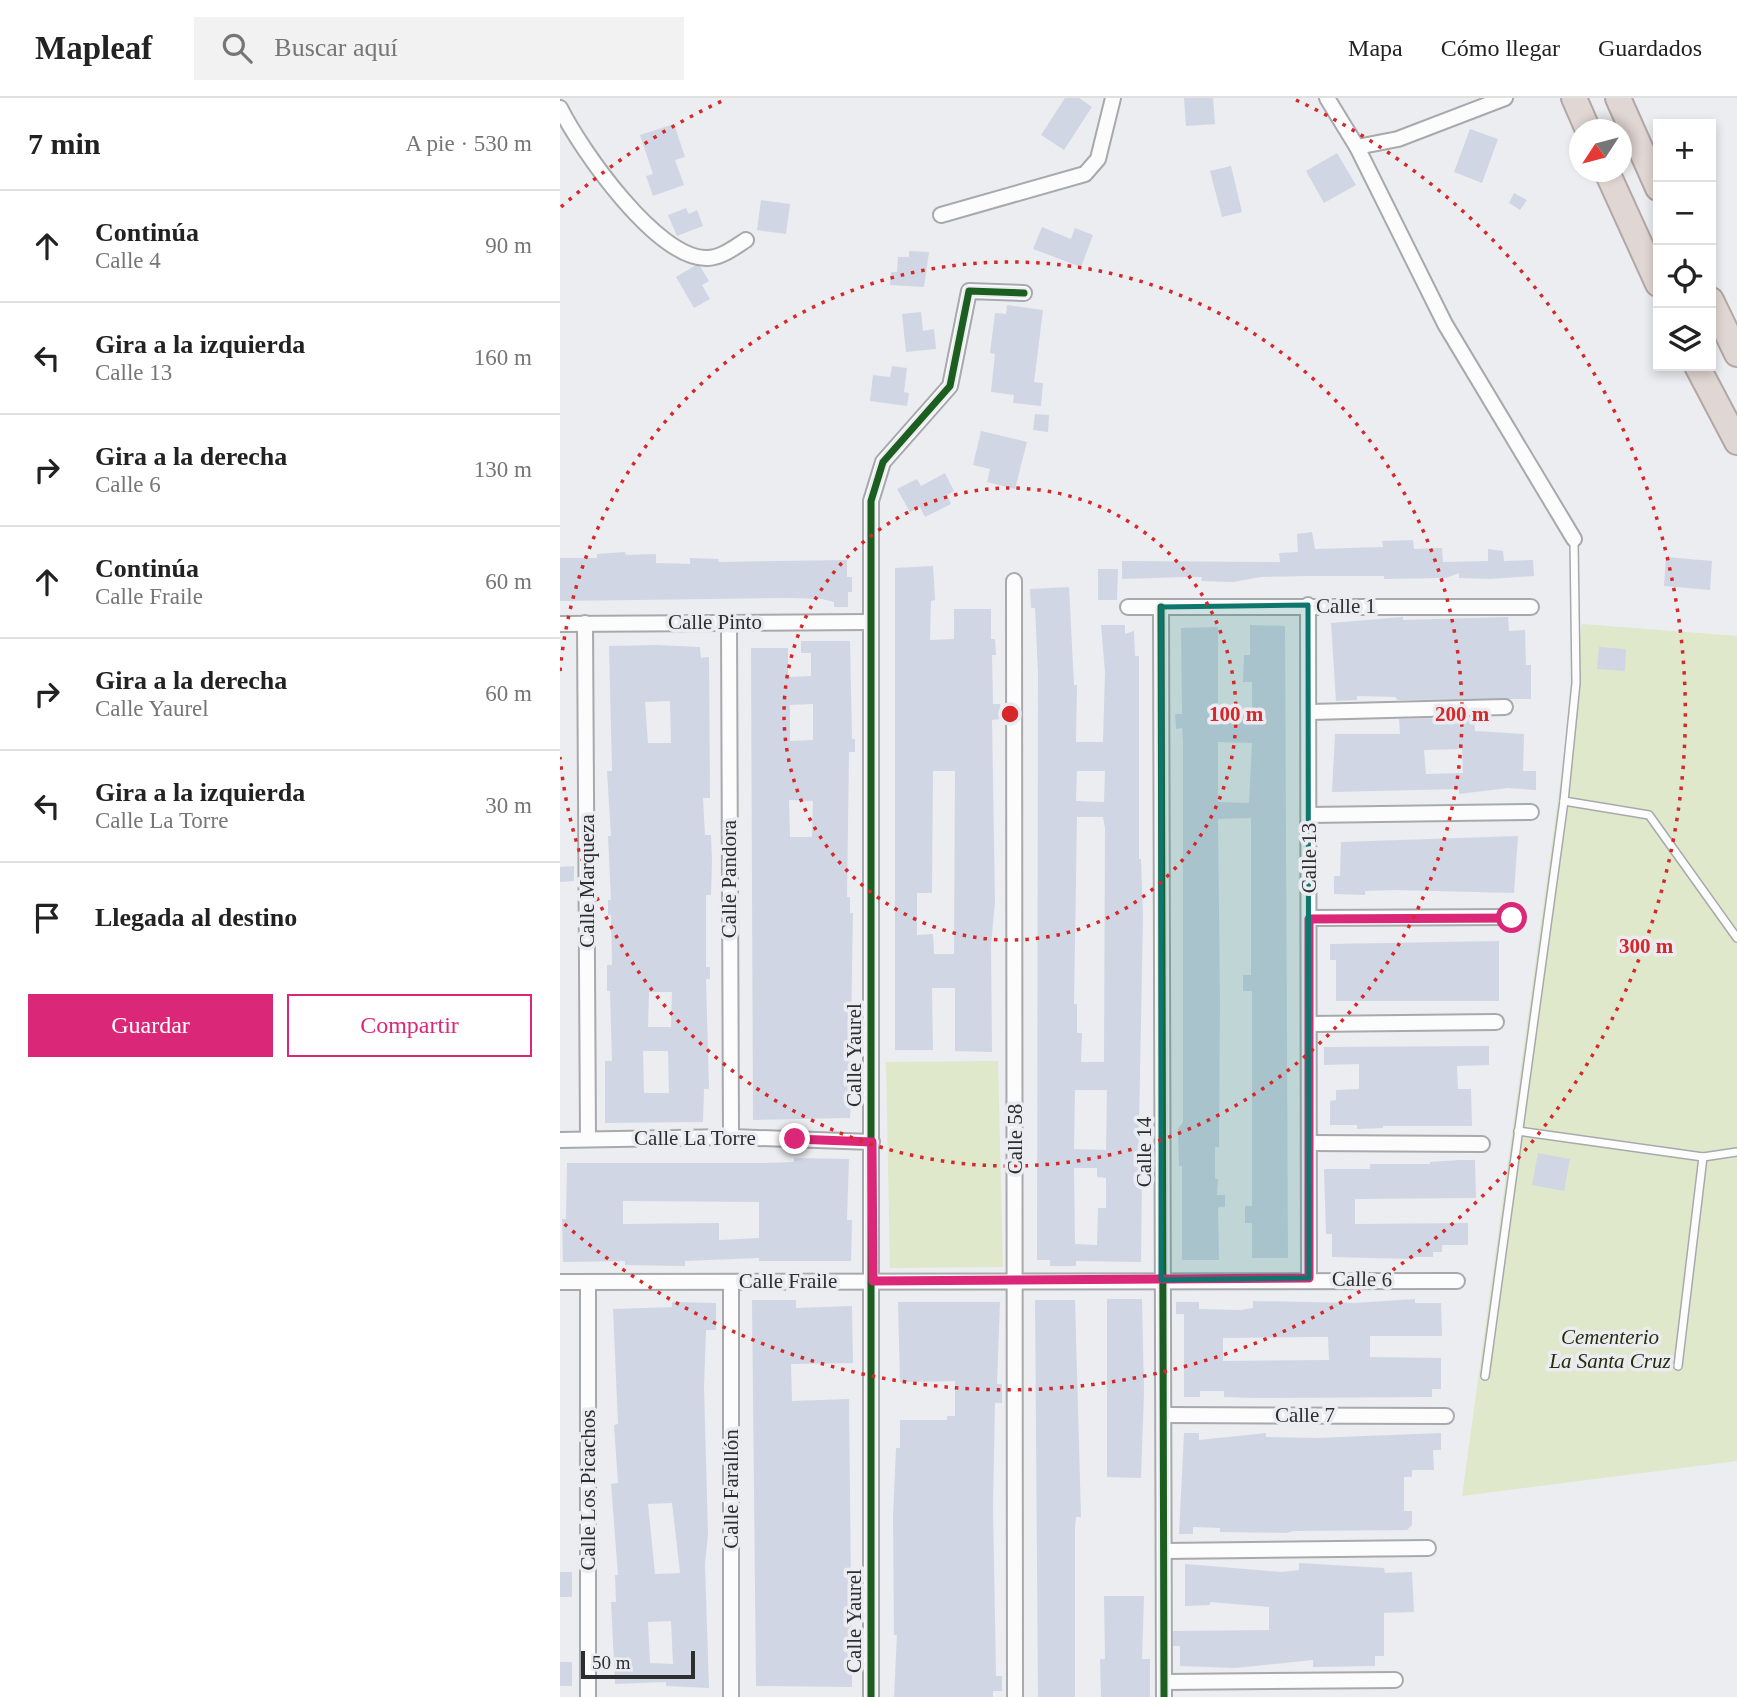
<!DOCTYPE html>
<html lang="es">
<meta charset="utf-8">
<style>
:root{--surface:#fff;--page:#f2f2f2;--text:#222;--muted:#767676;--line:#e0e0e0;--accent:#db2777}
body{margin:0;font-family:"Times New Roman",serif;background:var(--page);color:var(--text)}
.controls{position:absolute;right:21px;top:21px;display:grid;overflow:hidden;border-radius:0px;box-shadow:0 4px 10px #0003}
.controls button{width:63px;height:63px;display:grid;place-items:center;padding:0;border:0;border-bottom:2px solid var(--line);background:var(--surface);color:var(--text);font:35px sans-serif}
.compass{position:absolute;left:1009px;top:21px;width:63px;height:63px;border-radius:50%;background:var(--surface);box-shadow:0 4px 10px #0003;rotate:234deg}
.scale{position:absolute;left:21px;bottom:18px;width:114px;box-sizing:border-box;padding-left:7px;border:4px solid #2d2e30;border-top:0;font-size:19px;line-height:24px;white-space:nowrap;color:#2d2e30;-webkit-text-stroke:5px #eaecf2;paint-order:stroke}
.stop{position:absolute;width:21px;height:21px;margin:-16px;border:5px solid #db2777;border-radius:50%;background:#fff}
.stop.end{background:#db2777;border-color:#fff;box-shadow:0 2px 7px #0008}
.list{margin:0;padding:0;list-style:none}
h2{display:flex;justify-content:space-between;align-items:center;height:91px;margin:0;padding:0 28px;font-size:30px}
h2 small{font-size:23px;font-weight:400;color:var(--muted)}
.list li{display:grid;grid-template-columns:46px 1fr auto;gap:21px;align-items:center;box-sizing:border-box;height:112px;padding:0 28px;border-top:2px solid var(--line)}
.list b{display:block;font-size:26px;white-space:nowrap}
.list p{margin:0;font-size:23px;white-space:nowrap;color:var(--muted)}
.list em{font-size:23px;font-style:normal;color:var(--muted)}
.actions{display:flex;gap:14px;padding:21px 28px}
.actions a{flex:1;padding:16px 0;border:2px solid var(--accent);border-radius:0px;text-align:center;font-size:24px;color:var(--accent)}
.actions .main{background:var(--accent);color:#fff}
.icon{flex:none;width:38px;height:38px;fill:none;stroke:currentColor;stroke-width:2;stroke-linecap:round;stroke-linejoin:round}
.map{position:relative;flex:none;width:1177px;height:1599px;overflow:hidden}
header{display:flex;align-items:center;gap:42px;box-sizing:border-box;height:98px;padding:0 35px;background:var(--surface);border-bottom:2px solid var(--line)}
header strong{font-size:33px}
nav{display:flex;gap:38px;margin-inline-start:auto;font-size:24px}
.search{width:490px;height:63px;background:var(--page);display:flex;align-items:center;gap:18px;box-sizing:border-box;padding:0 24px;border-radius:0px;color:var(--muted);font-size:26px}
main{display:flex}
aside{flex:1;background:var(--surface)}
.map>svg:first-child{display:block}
.green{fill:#dfe8cb}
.building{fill:#d0d6e4;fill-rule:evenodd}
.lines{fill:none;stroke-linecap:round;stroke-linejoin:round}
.lane-casing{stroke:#a8a9ac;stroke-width:10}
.street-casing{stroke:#a8a9ac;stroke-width:18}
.highway-casing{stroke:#b1a7a5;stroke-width:28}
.lane{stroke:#fcfcfd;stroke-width:7}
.street{stroke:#fcfcfd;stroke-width:14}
.highway{stroke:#e0d6d3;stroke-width:24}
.cycleway-casing{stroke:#eaecf2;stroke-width:11}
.cycleway{stroke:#1b5e20;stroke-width:7}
.route{stroke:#db2777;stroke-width:9}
.marked{fill:#0f766e;fill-opacity:0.2;stroke:#0f766e;stroke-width:5;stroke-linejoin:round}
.ring{fill:none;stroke:#d62828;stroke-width:3.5;stroke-dasharray:3.5 7}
.labels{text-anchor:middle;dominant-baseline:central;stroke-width:7;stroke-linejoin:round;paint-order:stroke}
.street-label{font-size:21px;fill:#2d2e30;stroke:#eaecf2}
.park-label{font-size:21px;font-style:italic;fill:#262d07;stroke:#eaecf2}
.centre{fill:#d62828;stroke:#eaecf2;stroke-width:3.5}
.ring-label{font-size:21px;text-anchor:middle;font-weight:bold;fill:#d62828;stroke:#eaecf2;stroke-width:7;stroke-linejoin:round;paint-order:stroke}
</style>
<header>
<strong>Mapleaf</strong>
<div class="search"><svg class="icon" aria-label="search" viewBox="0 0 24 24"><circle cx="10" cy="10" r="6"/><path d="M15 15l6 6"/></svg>Buscar aquí</div>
<nav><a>Mapa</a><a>Cómo llegar</a><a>Guardados</a></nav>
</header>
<main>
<aside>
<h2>7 min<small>A pie · 530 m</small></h2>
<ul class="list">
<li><svg class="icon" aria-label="ahead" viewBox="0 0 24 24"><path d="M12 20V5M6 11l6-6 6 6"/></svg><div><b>Continúa</b><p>Calle 4</p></div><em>90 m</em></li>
<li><svg class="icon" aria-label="left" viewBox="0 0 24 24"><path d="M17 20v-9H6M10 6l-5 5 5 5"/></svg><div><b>Gira a la izquierda</b><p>Calle 13</p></div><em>160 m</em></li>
<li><svg class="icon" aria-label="right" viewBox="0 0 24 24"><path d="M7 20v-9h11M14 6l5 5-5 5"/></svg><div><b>Gira a la derecha</b><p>Calle 6</p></div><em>130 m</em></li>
<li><svg class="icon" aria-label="ahead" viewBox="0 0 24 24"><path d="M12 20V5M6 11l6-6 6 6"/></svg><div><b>Continúa</b><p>Calle Fraile</p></div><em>60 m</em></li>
<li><svg class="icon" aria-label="right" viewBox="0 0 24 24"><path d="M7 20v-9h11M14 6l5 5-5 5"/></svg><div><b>Gira a la derecha</b><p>Calle Yaurel</p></div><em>60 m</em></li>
<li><svg class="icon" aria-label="left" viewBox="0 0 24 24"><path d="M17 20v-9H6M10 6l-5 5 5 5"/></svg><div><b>Gira a la izquierda</b><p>Calle La Torre</p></div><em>30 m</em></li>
<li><svg class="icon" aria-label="arrive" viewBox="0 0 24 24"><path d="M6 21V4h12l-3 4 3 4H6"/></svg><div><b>Llegada al destino</b></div></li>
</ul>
<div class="actions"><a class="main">Guardar</a><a>Compartir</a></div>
</aside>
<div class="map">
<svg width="1177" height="1599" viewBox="0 0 1177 1599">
<rect width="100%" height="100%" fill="#ecedf0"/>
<g class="green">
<polygon points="1022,526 1177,538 1177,1363 902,1398"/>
<polygon points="438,963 443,1169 330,1170 326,964"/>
</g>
<g class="building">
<polygon points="505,0 519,0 532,9 504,52 481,37"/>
<polygon points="624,0 653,0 655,26 626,28"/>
<polygon points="114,26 125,59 115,62 124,87 93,98 86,78 93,76 80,37"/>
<polygon points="910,31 938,41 922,85 894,74"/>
<polygon points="777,55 796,87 764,105 746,73"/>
<polygon points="671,68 682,114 662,119 650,73"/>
<polygon points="954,95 967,102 960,112 949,105"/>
<polygon points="201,102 230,106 226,136 197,132"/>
<polygon points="126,110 129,116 137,112 143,128 117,138 108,117"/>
<polygon points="482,129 511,141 515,130 533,137 521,169 473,151"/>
<polygon points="349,153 369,154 364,189 330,187 331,174 337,174 338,159 349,159"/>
<polygon points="136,167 140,168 149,183 142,187 150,201 134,210 116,179"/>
<polygon points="447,207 483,212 474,284 483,285 481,308 453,305 454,297 431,294 435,256 430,255 435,215 446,216"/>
<polygon points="361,214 363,233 374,231 376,251 346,254 342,216"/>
<polygon points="332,268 347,270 344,294 349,295 347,308 310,303 313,277 330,279"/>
<polygon points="475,316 489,317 488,334 473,332"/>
<polygon points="421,333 467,344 455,391 427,384 430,371 413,367"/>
<polygon points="385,375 394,393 387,397 391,406 365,419 360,409 350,414 337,391 357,381 361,388"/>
<polygon points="752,434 755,451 823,449 822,443 853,442 854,451 882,450 883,464 928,463 928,451 943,453 944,463 973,462 974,478 930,481 899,480 899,475 886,480 824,481 824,478 747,478 701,479 673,484 641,483 642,479 625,479 562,481 562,463 720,464 719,455 738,454 737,436"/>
<polygon points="65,454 66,457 96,456 96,465 130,466 130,460 159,461 158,464 287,462 287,479 292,479 292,494 288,494 288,509 274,509 274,504 262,501 230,500 0,503 0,460 37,460 37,456"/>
<polygon points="1106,459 1152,463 1150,492 1104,488"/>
<path d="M373,468l2,34 -4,1 -1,39 24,-1v-30h37v30h4l1,16h-4l1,49h7l1,15 -9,1 3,182 -4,42 1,108 -37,-1v-63h-23l1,62h-38v-482zM373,673h22l-1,183h-20l-1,-20 -16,1v-42h15z"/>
<polygon points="538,471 558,471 557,502 538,502"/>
<path d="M509,489l5,98h3l-1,57h27l2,-70 -4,-47h24v9l9,-3 1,25h4v203h2l2,58 -5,262h4l-1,83 -65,-1v5h-26v-6h-13l1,-587 -3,-65h-4l-1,-19zM517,673h28l-1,31 -28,-1zM517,719h26l2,11 -1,234h-23l1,-29h-5v-29h-3zM515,992h32l-1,60 -32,-1zM514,1070h23v9l9,1v30h-8l-1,37 -22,-1z"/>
<polygon points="843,519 843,522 948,519 949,533 965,532 966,567 971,567 971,601 838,602 835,599 797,598 797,602 776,603 771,525"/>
<path d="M690,527l35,1 3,632h-36v-35h-7v-17h7v-215h-9v-16h8v-157l-33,1 2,185 -1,134v9h-4v32h3l-1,16h8v12h-7l1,53h-37v-94h-3l-1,-37 5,-7v-380l-1,-14 -6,1 -1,-15h7l-1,-86 37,-1v87l26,1 8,-2v-31h-9l1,-27h6zM658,644l34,1 -3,60 -31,-1z"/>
<path d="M241,543h49l2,98h3v13h-6l-2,145h3v16h3l-2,113h6v20h-8l1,25h3l-3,47 -97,2 -2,-472h37v29l23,-1v-23h-10zM253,606v36l-23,1v-36zM229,702l24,1 -1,36h-22z"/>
<path d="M97,547l43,2 1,11 8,-1 1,141h-7l2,37h6l1,26 -1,34h-5v72h4v12h-4l3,110h-5l-1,33 -98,1v-62h7l-2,-70h-3v-26h5l-1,-50h-3v-15h3l-3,-64h3l-4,-65h5l-3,-125zM110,603l1,42h-23l-3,-41zM89,894h23l-1,35h-23zM83,953h25l1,42h-25z"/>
<polygon points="1039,549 1066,551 1065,573 1037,571"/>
<path d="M914,619l1,14 49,3 -1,37h13v19l-28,-2 -49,6v-5l-127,3 3,-58h65l-1,-15zM902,651l1,24 -37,1 -2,-24z"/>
<polygon points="958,738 954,795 834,792 805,793 805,797 774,796 774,778 780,778 781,744"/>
<polygon points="14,768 14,783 0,784 0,769"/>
<polygon points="939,843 939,903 776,903 776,862 770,862 770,846"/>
<polygon points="929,948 929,967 897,968 898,991 911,991 912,1028 823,1028 823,1030 797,1031 797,1027 770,1027 770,1003 776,1002 776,992 799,991 799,966 764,967 764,949"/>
<polygon points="978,1055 1010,1061 1004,1093 972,1087"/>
<path d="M234,1060l55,1 -2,61h5l-1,41h-92v-3l-74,3v5l-60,-1v-4l-62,1 -1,-43h4l1,-56h193l34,-1zM63,1103l136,1v36l-40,2v-17l-96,1z"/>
<polygon points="899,1062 915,1062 916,1100 795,1101 795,1126 908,1125 908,1147 882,1147 882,1154 873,1154 873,1159 854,1159 854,1161 772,1159 772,1136 766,1136 764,1071 810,1071 810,1066 870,1066 870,1064"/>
<polygon points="547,1201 582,1201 584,1294 581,1380 547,1379"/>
<path d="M855,1201v4h26l1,33h-72v21l71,1v31h-9v8l-178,1 -30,-1v-6h-24v6h-16v-83h-8v-12h23v7l41,1 13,-2v-7l101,2zM749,1239h19l1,23 -106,1v-23z"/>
<polygon points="192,1202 236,1202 236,1210 292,1208 293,1265 231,1266 232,1303 289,1301 292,1589 196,1588"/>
<polygon points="475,1202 515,1202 521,1419 516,1419 515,1429 515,1599 478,1599"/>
<path d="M112,1204l44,1v27h-10l-2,57 4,147 -3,30 4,124 -43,-2v-4l-51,2 -4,-82h5l-1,-27h3l-7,-91 7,-1 -4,-58 4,-1 -5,-115 59,-2zM112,1405l8,70 -25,1 -7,-70zM111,1523l2,43 -23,-1 -2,-41z"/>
<polygon points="338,1204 440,1204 437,1286 442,1286 442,1305 435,1305 433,1408 436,1578 442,1578 442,1593 433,1593 433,1599 334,1599 337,1537 334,1537 333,1419 336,1350 340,1350 340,1322 387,1322 387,1318 395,1318 395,1283 340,1284"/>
<polygon points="624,1335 639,1335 639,1342 706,1335 706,1339 755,1340 881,1335 881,1352 873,1352 874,1372 852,1372 852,1379 844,1379 844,1413 852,1413 852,1427 847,1432 733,1433 726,1435 660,1434 660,1430 633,1429 633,1436 619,1436"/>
<polygon points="739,1465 824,1470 825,1475 852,1474 854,1514 824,1515 824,1558 815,1558 815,1568 753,1569 753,1562 675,1570 620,1568 620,1548 613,1548 613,1533 709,1532 709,1509 650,1504 650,1507 625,1508 625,1466 722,1474 739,1472"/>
<rect x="0" y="1474" width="12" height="25"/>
<polygon points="544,1498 584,1498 582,1561 590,1561 590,1599 541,1599 540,1561 545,1561"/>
<rect x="0" y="1564" width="12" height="24"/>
</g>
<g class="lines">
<g class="lane-casing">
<g id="lane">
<polyline points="1004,703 1089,717 1177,840"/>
<polyline points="958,1033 1143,1059 1177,1054"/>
<polyline points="1118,1268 1143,1059"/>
<polyline points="925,1278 1004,703 1016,585 1014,442"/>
</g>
</g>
<g class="street-casing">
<g id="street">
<polyline points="767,0 797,49 885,226 1014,441"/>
<path d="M0,10c21,42 97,151 147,150 14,0 28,-11 39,-18"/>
<polyline points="797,49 838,41 945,0"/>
<polyline points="381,117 525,76 538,61 553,0"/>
<polyline points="454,483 455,1599"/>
<polyline points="748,507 749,1180"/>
<polyline points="568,509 971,509"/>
<polyline points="601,509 604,1599"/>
<polyline points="169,524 171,1039"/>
<polyline points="25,525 28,1041"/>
<polyline points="0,526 310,524"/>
<polyline points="750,614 945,609"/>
<polyline points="749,717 971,714"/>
<polyline points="749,820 952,819"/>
<polyline points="750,926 936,924"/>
<polyline points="0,1042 171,1039 312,1044"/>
<polyline points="749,1045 922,1046"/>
<polyline points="0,1184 897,1183"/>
<polyline points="28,1184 28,1599"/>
<polyline points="171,1184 171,1599"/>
<polyline points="604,1317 886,1318"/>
<polyline points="604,1453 868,1450"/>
<polyline points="604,1584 835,1582"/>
<polyline points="311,1599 311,403 323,364 390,288 409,193 464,195"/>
</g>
</g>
<g class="highway-casing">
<g id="highway">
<polyline points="1014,0 1028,32"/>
<polyline points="1058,0 1098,90"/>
<polyline points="1047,74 1098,186"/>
<polyline points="1151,202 1177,256"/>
<polyline points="1137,268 1177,344"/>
</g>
</g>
<use href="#lane" class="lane"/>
<use href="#street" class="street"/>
<use href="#highway" class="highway"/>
<g class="cycleway-casing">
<g id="cycleway">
<polyline points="601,509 604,1599"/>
<polyline points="311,1599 311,403 323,364 390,288 409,193 464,195"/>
</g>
</g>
<use href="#cycleway" class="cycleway"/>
</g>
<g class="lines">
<polyline class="route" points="235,1041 312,1044 313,1183 749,1180 749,821 952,820"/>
</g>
<path class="marked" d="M748,507l1,673 -148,2v-673z"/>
<g class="ring">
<circle cx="450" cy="616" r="226"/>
<path d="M0 573A452 452 0 1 1 0 659"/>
<path d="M1 109A677 677 0 0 1 164 2M736 2A677 677 0 1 1 1 1123"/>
</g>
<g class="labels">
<g class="street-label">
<text x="786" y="508">Calle 1</text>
<text x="155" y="524">Calle Pinto</text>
<text transform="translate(749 760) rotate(-90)">Calle 13</text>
<text transform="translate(169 781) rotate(-90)">Calle Pandora</text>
<text transform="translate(27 783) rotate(-90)">Calle Marqueza</text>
<text transform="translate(294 957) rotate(-90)">Calle Yaurel</text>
<text x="135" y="1040">Calle La Torre</text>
<text transform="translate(455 1041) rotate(-90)">Calle 58</text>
<text transform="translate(584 1054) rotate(-90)">Calle 14</text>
<text transform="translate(802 1181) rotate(1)">Calle 6</text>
<text x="228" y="1183">Calle Fraile</text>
<text x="745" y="1317">Calle 7</text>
<text transform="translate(171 1391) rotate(-90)">Calle Farallón</text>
<text transform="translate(28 1392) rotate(-90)">Calle Los Picachos</text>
<text transform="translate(294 1523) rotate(-90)">Calle Yaurel</text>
</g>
<g class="park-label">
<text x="1050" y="1239">Cementerio<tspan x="1050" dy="24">La Santa Cruz</tspan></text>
</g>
</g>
<circle cx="450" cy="616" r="10" class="centre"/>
<g class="ring-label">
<text x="676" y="623">100 m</text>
<text x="902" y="623">200 m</text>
<text x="1086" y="855">300 m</text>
</g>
</svg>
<div class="controls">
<button>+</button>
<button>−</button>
<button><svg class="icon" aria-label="locate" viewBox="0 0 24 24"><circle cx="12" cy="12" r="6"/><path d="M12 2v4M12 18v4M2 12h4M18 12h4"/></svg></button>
<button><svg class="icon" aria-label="layers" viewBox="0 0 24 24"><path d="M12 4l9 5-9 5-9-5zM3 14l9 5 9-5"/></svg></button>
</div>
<svg class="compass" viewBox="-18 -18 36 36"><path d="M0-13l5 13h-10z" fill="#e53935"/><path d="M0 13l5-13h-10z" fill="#767676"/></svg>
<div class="scale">50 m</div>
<div class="stop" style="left:952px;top:820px"></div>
<div class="stop end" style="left:235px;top:1041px"></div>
</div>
</main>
